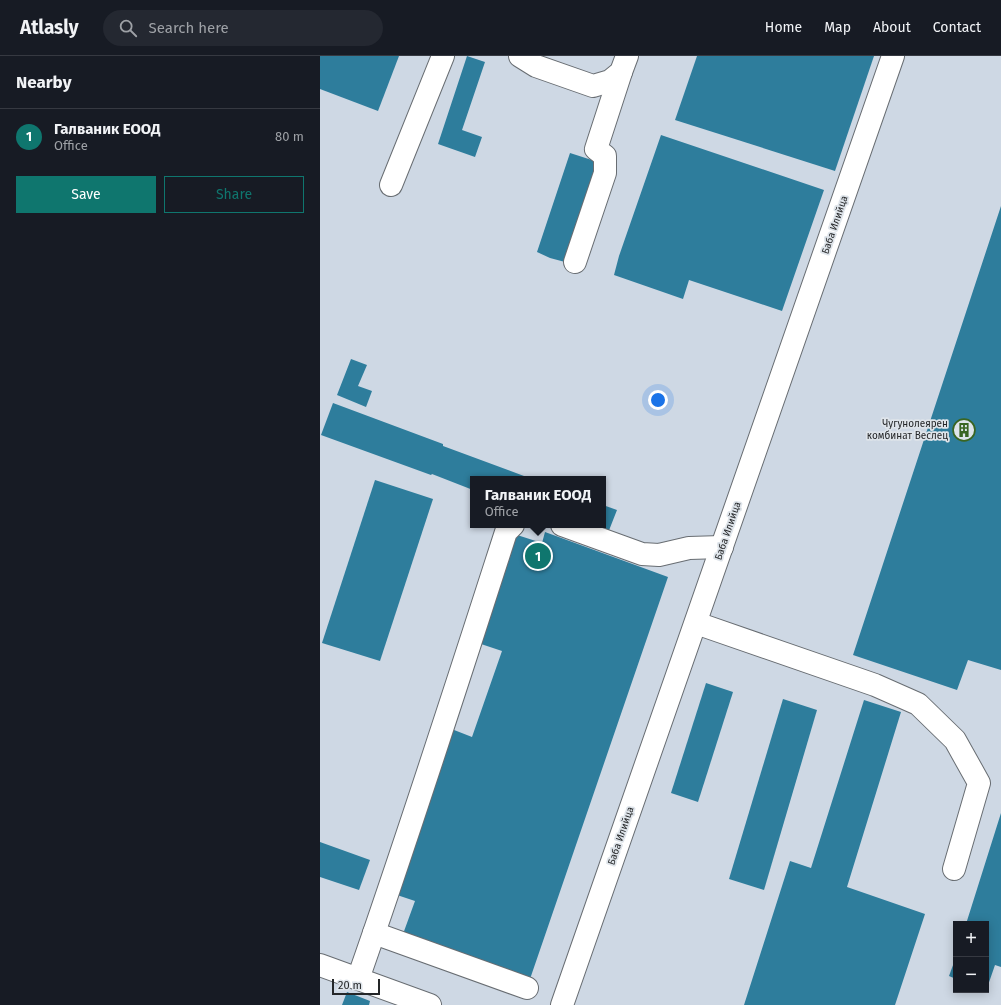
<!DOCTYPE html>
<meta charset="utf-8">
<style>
:root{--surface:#171b24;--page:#242831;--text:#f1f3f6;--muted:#9ea1a6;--line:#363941;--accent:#0f766e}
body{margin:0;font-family:"Fira Sans",sans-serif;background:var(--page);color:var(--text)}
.controls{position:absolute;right:12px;bottom:12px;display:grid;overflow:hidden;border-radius:0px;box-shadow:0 2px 10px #0003}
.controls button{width:36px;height:36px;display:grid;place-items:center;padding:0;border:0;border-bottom:1px solid var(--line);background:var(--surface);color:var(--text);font:20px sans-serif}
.scale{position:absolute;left:12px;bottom:10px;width:48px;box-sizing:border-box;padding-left:4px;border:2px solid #242628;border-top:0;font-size:11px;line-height:14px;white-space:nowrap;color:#242628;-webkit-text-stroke:3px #dee4ea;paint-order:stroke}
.you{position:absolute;left:338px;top:344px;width:14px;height:14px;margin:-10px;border:3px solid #fff;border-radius:50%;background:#1a73e8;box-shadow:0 0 0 6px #1a73e833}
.badge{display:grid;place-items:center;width:26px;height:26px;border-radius:50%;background:var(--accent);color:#fff;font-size:13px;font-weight:700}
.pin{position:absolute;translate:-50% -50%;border:2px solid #fff;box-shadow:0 1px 4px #0006}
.popup{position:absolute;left:150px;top:420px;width:136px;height:52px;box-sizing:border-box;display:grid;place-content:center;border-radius:0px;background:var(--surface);filter:drop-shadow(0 1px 3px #0005);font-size:13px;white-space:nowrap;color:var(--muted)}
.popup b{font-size:15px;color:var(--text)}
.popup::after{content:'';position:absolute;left:50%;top:100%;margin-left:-8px;border:8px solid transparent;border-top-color:var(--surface)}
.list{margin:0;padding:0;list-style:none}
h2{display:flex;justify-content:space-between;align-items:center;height:52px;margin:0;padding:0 16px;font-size:17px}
h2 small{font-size:13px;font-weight:400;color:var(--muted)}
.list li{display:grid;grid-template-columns:26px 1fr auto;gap:12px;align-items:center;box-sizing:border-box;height:56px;padding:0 16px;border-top:1px solid var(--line)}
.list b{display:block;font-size:15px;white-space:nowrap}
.list p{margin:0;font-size:13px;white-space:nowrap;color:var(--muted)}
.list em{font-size:13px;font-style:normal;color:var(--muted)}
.actions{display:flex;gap:8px;padding:12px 16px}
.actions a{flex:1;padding:9px 0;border:1px solid var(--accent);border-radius:0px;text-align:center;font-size:14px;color:var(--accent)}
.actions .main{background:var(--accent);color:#fff}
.icon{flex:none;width:22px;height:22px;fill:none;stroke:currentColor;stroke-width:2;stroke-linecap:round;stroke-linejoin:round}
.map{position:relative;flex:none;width:681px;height:949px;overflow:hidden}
header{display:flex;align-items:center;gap:24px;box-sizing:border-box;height:56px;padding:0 20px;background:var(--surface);border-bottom:1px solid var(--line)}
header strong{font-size:19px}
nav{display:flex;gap:22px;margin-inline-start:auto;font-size:14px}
.search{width:280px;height:36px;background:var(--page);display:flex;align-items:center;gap:10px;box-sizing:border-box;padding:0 14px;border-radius:22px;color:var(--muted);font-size:15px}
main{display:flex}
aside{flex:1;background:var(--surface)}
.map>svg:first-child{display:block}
.built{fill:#ced8e4;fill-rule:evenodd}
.building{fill:#2e7d9c}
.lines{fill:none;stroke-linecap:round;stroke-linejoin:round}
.minor-casing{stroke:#686d72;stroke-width:24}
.minor{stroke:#fff;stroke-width:22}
.labels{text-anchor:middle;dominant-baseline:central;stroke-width:3.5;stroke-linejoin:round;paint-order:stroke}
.street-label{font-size:10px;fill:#242628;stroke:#dee4ea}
.poi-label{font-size:10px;fill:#242628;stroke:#dee4ea;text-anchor:end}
</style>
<header>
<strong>Atlasly</strong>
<div class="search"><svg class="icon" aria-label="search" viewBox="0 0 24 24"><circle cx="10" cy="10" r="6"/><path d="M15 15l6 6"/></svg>Search here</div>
<nav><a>Home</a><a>Map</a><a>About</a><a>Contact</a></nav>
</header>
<main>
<aside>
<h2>Nearby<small></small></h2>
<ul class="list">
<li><span class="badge">1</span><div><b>Галваник ЕООД</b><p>Office</p></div><em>80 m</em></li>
</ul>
<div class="actions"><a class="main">Save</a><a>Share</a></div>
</aside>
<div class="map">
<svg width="681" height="949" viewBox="0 0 681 949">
<rect width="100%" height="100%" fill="#dee4ea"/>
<path class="built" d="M0,0h681v949h-681zM153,423h130v46h-130zM636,868h30v66h-30z"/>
<g class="building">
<polygon points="0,0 79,0 58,55 0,33"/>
<polygon points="147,0 165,6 142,74 162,81 155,101 118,88"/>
<polygon points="377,0 554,0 515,115 355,64"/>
<polygon points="341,79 504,134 462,255 369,224 363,243 294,219 299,200"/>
<polygon points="250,97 278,106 245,206 230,202 217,196"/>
<polygon points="681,150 681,614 648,604 637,634 533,599"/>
<polygon points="31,303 47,309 38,330 52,335 46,351 17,339"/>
<polygon points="13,347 123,388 123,390 212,423 153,423 153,434 112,418 111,419 1,379"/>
<polygon points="55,424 113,443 60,605 2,587"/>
<polygon points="283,449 297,454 286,482 250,469 283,469"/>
<polygon points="225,476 348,521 210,923 83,878 95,845 71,837 129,672 152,681 182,595 155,586 194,478 222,487"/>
<polygon points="386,627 413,636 378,746 351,737"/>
<polygon points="463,643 497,654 444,834 409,823"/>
<polygon points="544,644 581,656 527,831 605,858 575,949 424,949 470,805 491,812"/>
<polygon points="681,757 681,911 675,909 666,935 666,868 646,868"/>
<polygon points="0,786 50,804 39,834 0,821"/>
<polygon points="636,901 636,923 629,920"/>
<polygon points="27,936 50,945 49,949 22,949"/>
</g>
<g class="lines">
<g class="minor-casing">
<g id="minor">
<polyline points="200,0 216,10 273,30 290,25 301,16 307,0"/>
<polyline points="71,129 123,0"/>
<polyline points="255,206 285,117 285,100 276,93 301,16"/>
<polyline points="242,469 322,498 339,499 369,492 402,491"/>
<polyline points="376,567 555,629 598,648 635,684 659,727 634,813"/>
<polyline points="54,877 207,932"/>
<polyline points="0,909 110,949"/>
<path d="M38,923c52,-148 100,-298 148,-447l7,-7"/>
<polyline points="242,949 573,0"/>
</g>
</g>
<use href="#minor" class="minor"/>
</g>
<defs>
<g id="building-ring" transform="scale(1.15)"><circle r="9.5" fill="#dee4ea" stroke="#396522" stroke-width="1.5"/><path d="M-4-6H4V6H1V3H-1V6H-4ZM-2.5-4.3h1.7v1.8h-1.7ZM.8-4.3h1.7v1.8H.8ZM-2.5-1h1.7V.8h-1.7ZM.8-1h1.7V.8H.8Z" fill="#396522"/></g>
</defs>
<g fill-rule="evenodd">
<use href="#building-ring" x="644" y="374"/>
</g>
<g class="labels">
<g class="street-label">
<text transform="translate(515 169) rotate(-71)">Баба Илийца</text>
<text transform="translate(408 475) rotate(-71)">Баба Илийца</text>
<text transform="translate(301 780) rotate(-71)">Баба Илийца</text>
</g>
<g class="poi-label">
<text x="628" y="368">Чугунолеярен<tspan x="628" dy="12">комбинат Веслец</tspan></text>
</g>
</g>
</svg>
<div class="controls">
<button>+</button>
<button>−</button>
</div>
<div class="scale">20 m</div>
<div class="you"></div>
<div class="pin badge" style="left:218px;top:500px">1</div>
<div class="popup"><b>Галваник ЕООД</b>Office</div>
</div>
</main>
